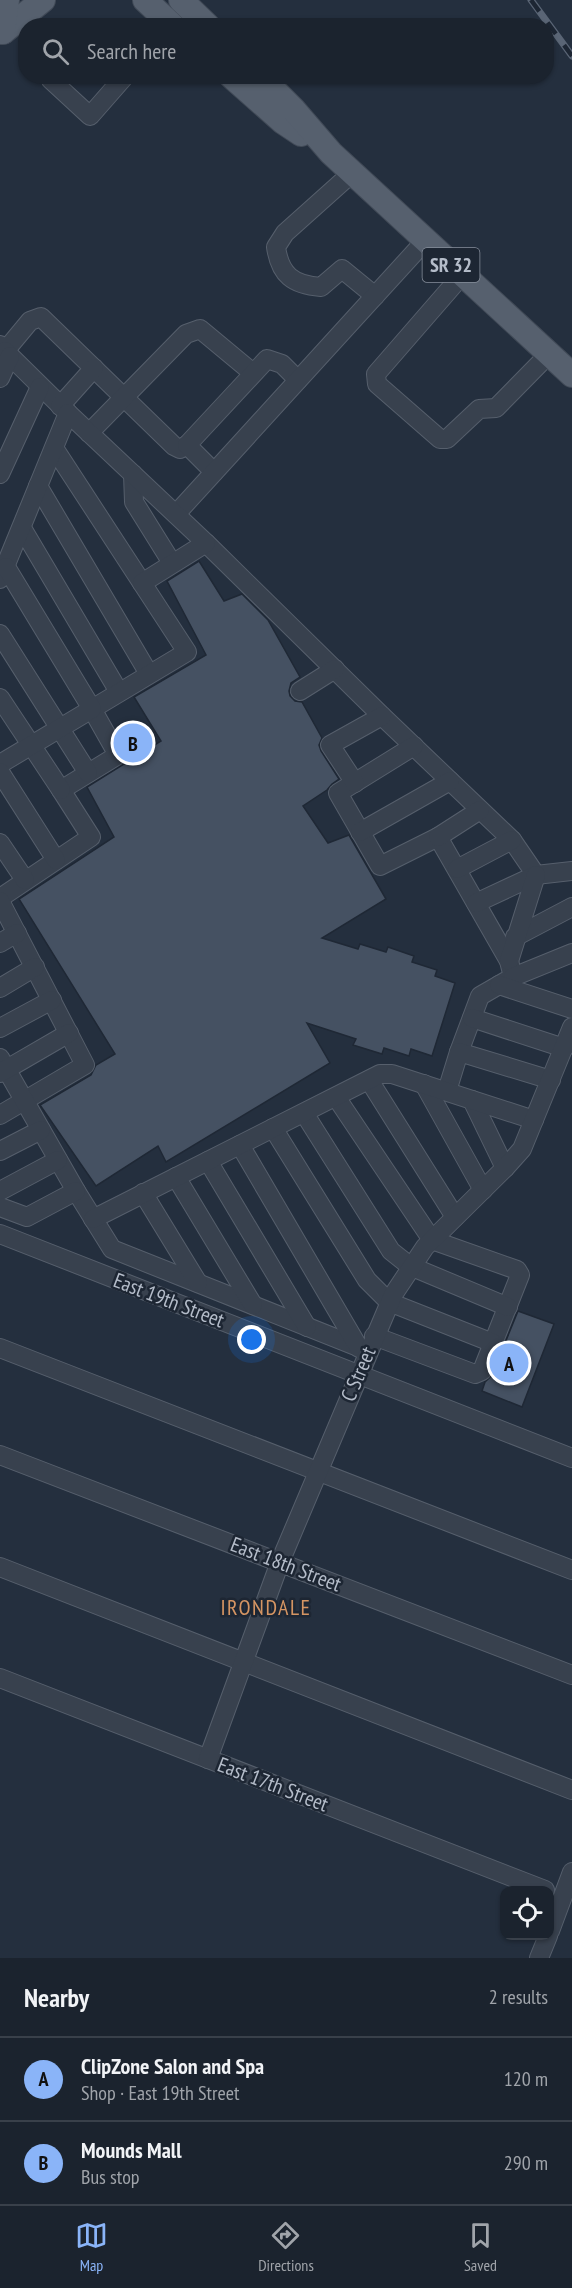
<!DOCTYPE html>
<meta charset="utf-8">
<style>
:root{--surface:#1b232e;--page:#282f3a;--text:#f1f3f6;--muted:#a0a4aa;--line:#39404a;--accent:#8ab4f8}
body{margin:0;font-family:"PT Sans Narrow",sans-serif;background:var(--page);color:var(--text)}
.controls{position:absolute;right:18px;bottom:18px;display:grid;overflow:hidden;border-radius:12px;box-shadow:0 2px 4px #0004}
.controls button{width:54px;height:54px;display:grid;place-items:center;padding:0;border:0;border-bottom:2px solid var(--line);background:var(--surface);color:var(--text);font:30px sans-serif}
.you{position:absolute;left:252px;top:1340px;width:21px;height:21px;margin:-15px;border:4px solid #fff;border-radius:50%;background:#1a73e8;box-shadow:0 0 0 9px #1a73e833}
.badge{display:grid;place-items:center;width:39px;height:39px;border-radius:50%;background:var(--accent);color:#111;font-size:20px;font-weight:700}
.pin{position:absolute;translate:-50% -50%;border:3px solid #fff;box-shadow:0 2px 6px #0006}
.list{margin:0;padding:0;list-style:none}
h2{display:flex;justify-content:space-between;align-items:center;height:78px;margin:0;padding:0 24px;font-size:26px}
h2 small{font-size:20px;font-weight:400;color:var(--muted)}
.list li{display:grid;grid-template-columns:39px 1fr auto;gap:18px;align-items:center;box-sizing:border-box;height:84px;padding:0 24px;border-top:2px solid var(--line)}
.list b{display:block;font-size:22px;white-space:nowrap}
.list p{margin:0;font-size:20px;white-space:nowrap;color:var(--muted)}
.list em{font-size:20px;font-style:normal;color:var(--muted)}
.icon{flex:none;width:33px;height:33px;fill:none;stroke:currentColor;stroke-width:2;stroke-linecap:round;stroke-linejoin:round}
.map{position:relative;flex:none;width:572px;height:1958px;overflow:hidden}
.search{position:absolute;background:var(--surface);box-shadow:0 2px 4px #0004;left:18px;right:18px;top:18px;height:66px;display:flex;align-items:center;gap:15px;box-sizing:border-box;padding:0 21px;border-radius:24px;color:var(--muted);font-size:22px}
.sheet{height:246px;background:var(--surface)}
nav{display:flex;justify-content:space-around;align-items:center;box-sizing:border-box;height:84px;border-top:2px solid var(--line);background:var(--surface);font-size:16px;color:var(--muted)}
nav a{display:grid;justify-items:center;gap:3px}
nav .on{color:var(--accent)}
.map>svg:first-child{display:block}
.building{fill:#455162;stroke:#1f2835;stroke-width:1.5}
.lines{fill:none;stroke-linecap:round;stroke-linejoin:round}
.minor-casing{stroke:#565f6c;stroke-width:20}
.major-casing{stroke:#414a57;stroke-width:26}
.minor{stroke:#38414e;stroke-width:18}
.major{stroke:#56606e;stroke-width:24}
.rail-casing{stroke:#5a6575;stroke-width:7}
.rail{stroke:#1d2633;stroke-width:4.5;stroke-dasharray:14;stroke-linecap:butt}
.labels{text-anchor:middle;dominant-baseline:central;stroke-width:5;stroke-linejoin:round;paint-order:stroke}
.shield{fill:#1d2633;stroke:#878f9c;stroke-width:1.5}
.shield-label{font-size:20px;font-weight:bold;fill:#b4bcc9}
.street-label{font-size:21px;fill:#b4bcc9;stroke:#1d2633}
.neighbourhood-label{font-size:22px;letter-spacing:1.5px;fill:#d59563;stroke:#1d2633}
</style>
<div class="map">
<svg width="572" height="1958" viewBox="0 0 572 1958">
<rect width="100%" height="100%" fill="#242f3e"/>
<g class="building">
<polygon points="199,561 224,601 242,594 268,620 300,677 291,683 289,691 290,696 295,701 302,702 322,738 319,745 321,751 339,779 332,784 327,790 303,806 328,843 349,835 386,899 322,938 358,949 360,944 386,952 388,947 414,956 412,962 437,970 435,976 455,983 432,1056 411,1049 409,1056 384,1048 382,1054 353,1045 356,1039 307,1023 330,1063 166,1162 158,1146 96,1186 40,1105 91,1075 96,1065 115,1054 19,899 114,837 87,787 161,741 134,697 206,655 167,581"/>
<polygon points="518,1311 554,1324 522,1407 482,1391 485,1382 492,1375"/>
</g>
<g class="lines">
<g class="minor-casing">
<g id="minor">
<polyline points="54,76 51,80 90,116 125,76"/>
<path d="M352,173l-67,60 -9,14c4,28 17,38 45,40l21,-18 33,27"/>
<polyline points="462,275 376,374 377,384 440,439 447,439 479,409 496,408 549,354"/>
<polyline points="0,345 5,351 30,321 41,317 174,446 180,449 187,445"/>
<polyline points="5,351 68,413"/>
<polyline points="0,378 10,356"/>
<polyline points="60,406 94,368"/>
<polyline points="89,433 186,334 200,329 253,373"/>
<polyline points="54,448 142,583"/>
<polyline points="214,472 187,445 267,359 282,364 298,380"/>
<polyline points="0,474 40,387"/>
<polyline points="133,474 134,502 172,563"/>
<polyline points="38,486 149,674"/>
<polyline points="176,514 425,241"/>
<polyline points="22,528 119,692"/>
<polyline points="206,543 382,716 512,840 536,875 572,871"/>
<polyline points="0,579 68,413 206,543 142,583 187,652 92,709 118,755 61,790 91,837 0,898"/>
<polyline points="0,634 88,773"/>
<polyline points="300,691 335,669"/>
<polyline points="0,698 61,790"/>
<polyline points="414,746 338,793 380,866 438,837 509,961 513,977 480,996 459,1052"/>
<polyline points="0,764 92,709 6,567"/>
<polyline points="0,772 56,860"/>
<polyline points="355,783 330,745 382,716"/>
<polyline points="360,832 450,781"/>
<polyline points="438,837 480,810"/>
<polyline points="0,843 25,880"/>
<polyline points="457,869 512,840"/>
<polyline points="0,901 85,1065 0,1115"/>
<polyline points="476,903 536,875"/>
<polyline points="515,937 572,907"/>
<polyline points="0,943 17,933"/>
<polyline points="509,961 536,875"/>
<polyline points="513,977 572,953"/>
<polyline points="499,985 572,1009"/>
<polyline points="0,988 35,967"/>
<polyline points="472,1018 564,1048"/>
<polyline points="0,1028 52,1000"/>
<polyline points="0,1058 76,1191 112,1249 368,1351"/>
<polyline points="0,1073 69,1033"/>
<polyline points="369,1080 455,1217"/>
<polyline points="424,1084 483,1190"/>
<polyline points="447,1091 459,1052 551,1080"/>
<polyline points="336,1097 432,1240 517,1270 520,1275 482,1371 475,1374 374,1336"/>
<polyline points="472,1100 505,1168"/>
<polyline points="304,1113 391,1251 410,1266 508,1307"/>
<polyline points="273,1128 367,1280 389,1302 493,1343"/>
<polyline points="240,1145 359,1348"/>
<polyline points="0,1151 41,1130"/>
<polyline points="208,1161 307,1327"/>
<polyline points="176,1177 253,1305"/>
<polyline points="0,1191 58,1160"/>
<polyline points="143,1193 198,1283"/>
<polyline points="0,1207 27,1217 76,1191"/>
<polyline points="93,1219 380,1074 392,1074 534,1120"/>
<polyline points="0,1234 572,1458"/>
<polyline points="0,1348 572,1570"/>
<polyline points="0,1455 572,1675"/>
<polyline points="0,1567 572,1790"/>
<polyline points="0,1678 545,1890"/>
<polyline points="208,1759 280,1562 393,1295 425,1247 505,1168 522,1149 572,1027"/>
<polyline points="550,1931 572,1872"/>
<polyline points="539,1958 548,1936"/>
</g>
</g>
<g class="major-casing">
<g id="major">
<polyline points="145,0 173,26"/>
<polyline points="181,0 208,26"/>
<polyline points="3,32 43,0"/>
<polyline points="3,32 7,0"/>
<polyline points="231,76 283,122 301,134"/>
<polyline points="260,76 294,110 331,153 572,375"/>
</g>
</g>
<use href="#minor" class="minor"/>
<use href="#major" class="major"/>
<g class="rail-casing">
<polyline id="rail" points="531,0 572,56"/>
</g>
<use href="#rail" class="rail"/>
</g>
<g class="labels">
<rect class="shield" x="422.5" y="248" width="57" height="34" rx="4.5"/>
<g class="shield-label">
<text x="451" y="265">SR 32</text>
</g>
<g class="street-label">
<text transform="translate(169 1300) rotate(21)">East 19th Street</text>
<text transform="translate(358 1374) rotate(-67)">C Street</text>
<text transform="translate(286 1564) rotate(21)">East 18th Street</text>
<text transform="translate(273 1784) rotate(21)">East 17th Street</text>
</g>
<g class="neighbourhood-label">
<text x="266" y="1607">IRONDALE</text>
</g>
</g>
</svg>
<div class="controls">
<button><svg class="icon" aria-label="locate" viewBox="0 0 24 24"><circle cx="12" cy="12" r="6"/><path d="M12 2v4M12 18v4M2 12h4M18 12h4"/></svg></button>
</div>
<div class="you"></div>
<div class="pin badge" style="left:509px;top:1363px">A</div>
<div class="pin badge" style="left:133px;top:743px">B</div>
<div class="search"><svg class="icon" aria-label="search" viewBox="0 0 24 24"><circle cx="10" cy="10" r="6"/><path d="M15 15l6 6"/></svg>Search here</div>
</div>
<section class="sheet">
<h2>Nearby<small>2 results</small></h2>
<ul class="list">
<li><span class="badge">A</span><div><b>ClipZone Salon and Spa</b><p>Shop · East 19th Street</p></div><em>120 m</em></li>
<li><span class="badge">B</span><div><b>Mounds Mall</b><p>Bus stop</p></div><em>290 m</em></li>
</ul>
</section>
<nav>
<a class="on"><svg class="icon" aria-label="map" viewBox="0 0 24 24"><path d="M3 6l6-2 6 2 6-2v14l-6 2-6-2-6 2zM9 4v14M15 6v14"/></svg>Map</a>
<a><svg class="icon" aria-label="directions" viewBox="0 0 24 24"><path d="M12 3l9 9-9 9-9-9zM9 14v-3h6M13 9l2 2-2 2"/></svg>Directions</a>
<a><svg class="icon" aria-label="saved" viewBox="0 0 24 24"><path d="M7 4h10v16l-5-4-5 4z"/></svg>Saved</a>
</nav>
